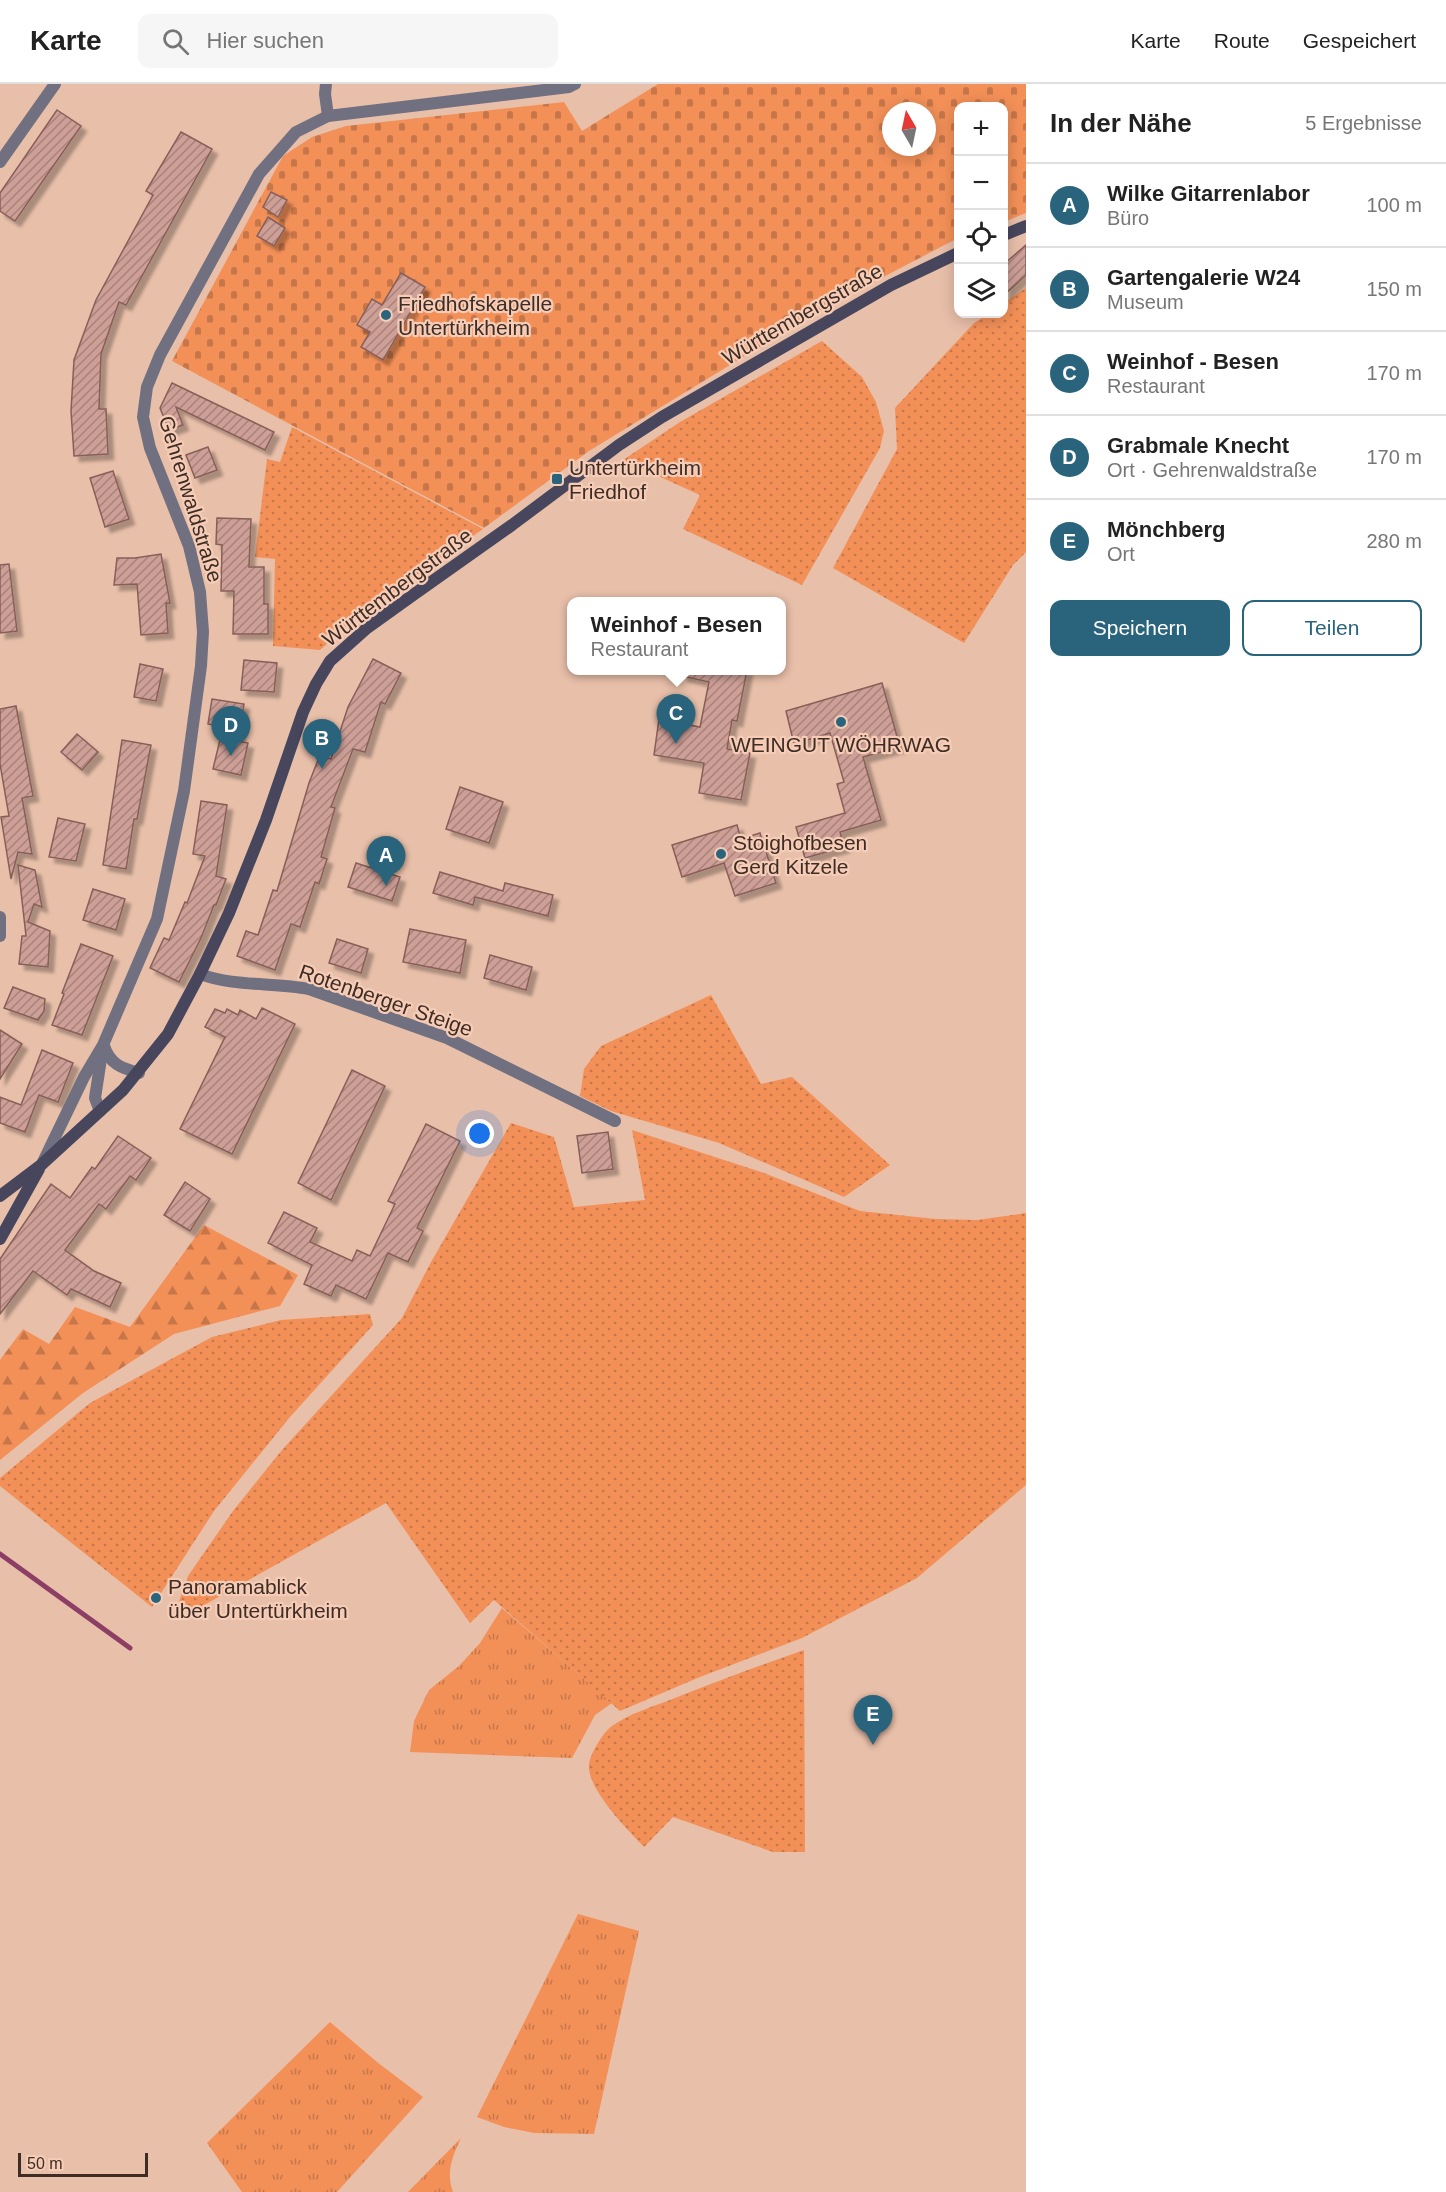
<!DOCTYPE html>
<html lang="de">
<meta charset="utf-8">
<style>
:root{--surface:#fff;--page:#f6f6f6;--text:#222;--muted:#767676;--line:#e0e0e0;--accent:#2a647c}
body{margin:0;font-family:Helvetica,sans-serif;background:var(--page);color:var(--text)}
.controls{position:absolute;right:18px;top:18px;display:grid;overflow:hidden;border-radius:12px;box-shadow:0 3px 15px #0003}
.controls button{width:54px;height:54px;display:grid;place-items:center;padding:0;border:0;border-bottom:2px solid var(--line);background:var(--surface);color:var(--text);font:30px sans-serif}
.compass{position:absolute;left:882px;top:18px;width:54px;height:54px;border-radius:50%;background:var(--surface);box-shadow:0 3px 15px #0003;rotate:351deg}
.scale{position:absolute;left:18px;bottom:15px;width:130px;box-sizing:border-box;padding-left:6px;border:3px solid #3d2d25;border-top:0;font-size:16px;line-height:21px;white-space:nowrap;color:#3d2d25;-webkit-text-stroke:4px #f6ccb6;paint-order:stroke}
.you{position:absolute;left:480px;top:1050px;width:21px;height:21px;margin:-15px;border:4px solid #fff;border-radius:50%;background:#1a73e8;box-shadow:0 0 0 9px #1a73e833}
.badge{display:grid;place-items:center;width:39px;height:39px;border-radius:50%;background:var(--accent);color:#fff;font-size:20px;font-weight:700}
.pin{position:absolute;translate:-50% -50px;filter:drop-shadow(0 2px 3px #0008)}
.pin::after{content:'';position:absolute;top:32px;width:21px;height:18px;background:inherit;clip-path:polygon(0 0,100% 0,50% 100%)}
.popup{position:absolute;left:567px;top:513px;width:219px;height:78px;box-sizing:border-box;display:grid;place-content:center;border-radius:12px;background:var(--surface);filter:drop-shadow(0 2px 4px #0005);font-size:20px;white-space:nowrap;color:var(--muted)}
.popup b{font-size:22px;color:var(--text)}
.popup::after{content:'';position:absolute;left:50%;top:100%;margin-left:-12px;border:12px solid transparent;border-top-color:var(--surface)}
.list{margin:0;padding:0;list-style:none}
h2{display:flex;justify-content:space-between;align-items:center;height:78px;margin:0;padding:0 24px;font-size:26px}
h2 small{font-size:20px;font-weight:400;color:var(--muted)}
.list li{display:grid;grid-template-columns:39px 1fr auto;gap:18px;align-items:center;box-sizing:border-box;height:84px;padding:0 24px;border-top:2px solid var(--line)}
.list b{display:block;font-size:22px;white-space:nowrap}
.list p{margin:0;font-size:20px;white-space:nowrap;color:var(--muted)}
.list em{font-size:20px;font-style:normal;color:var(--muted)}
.actions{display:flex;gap:12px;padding:18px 24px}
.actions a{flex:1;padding:14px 0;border:2px solid var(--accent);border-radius:12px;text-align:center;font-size:21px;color:var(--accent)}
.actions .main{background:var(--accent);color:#fff}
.icon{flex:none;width:33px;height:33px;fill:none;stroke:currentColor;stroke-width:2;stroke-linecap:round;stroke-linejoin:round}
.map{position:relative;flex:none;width:1026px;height:2108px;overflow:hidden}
header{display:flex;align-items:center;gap:36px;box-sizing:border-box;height:84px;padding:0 30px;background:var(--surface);border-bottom:2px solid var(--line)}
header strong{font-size:28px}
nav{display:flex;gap:33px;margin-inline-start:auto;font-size:21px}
.search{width:420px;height:54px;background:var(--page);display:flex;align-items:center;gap:15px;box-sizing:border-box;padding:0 21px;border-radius:12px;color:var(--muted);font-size:22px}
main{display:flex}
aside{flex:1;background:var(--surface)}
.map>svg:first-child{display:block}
.grass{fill:url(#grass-tufts)}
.forest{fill:url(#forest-firs)}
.cemetery{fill:url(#cemetery-stones);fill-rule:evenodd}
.garden{fill:url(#garden-dots)}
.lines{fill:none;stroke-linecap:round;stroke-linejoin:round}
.stream{stroke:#8d3e64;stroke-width:5}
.building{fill:url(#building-hatch);stroke:#885f58;stroke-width:1.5;filter:url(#shadow)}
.street{stroke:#717080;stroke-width:12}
.secondary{stroke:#48465d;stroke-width:12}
.poi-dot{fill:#2a647c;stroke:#f6ccb6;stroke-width:2}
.labels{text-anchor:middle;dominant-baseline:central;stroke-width:4.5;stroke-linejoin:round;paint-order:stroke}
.poi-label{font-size:21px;fill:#3d2d25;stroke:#f6ccb6;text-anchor:start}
.street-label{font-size:21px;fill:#3d2d25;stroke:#f6ccb6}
</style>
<header>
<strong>Karte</strong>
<div class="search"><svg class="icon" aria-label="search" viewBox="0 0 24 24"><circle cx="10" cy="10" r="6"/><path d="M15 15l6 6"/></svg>Hier suchen</div>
<nav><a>Karte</a><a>Route</a><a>Gespeichert</a></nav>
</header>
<main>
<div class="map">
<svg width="1026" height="2108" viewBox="0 0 1026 2108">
<defs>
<pattern id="grass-tufts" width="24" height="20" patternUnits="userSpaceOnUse" patternTransform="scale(1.5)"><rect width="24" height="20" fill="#f39058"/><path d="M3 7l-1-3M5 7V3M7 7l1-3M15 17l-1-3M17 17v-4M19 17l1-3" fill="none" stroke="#c67649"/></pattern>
<pattern id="forest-firs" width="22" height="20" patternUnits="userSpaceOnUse" patternTransform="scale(1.5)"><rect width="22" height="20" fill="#f39058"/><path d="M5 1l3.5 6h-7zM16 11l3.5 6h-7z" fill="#c67649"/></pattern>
<pattern id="cemetery-stones" width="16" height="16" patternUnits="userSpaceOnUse" patternTransform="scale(1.5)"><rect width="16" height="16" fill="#f39058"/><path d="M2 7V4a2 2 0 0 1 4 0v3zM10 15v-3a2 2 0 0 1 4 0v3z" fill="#c67649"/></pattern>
<pattern id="garden-dots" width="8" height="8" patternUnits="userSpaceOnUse" patternTransform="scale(1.5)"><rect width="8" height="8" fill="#f39058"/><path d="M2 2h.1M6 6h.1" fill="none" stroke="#c67649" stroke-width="1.8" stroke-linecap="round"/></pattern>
<pattern id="building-hatch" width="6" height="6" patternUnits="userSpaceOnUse" patternTransform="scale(1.5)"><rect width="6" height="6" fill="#cd9f97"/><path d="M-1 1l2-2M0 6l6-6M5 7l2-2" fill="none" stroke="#a8827b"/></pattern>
<filter id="shadow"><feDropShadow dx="5.5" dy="5.5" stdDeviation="1.5" flood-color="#0004"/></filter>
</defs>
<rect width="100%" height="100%" fill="#e8bfa9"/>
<g class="grass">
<polygon points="502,1524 612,1619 595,1631 572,1674 410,1668 414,1637 429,1606 459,1582 480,1559"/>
<polygon points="578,1830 639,1847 594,2050 534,2049 504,2043 477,2033"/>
<polygon points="330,1938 377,1978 423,2013 337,2108 242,2108 207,2059"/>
<path d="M461,2054c-9,19 -15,34 -8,54h-45z"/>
</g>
<polygon class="forest" points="204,1141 298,1191 280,1222 174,1250 83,1309 0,1376 0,1276 23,1245 49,1260 75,1223 130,1243"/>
<path class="cemetery" d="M658,0h368v129l-22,9v-116h-46v132l-136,71 -233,142 -105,77 -312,-167 111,-205 29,-19 34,-11 218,-24 18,29zM891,27h36v36h-36z"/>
<g class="garden">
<polygon points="1026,204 1026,468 1013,481 964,559 833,484 897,365 895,324 974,239 988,230 1004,230 1004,219"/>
<polygon points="822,257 862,293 876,318 884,347 880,364 802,501 683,445 700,411 623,376 680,338"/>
<polygon points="292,343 483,445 358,533 320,566 273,562 275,475 255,473 267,375 280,378"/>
<polygon points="711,911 761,1000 792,993 890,1081 844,1113 719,1059 611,1027 580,1012 584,985 601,962"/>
<polygon points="511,1039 554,1053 574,1123 645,1116 632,1046 764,1089 860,1127 936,1135 977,1136 1026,1129 1026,1401 917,1494 802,1554 700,1593 620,1627 494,1516 470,1539 386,1419 190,1529 177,1523 188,1492 233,1427 282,1366 402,1234 431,1178"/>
<polygon points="370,1230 373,1241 290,1333 214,1427 152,1523 0,1402 0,1394 90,1319 212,1253 281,1236"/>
<path d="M804,1566l1,202h-32l-100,-35 -29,30c-17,-18 -52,-53 -55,-78 -2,-11 14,-37 23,-43 17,-12 39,-19 58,-26 44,-18 89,-34 134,-50z"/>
</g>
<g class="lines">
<polyline class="stream" points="0,1470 130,1564"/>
</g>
<g class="building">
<polygon points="57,26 81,42 15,137 0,127 0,109"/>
<polygon points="181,48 212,65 126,221 119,218 101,270 99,325 106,325 108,370 74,372 71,327 74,276 96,216 153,111 146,107"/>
<polygon points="271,108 287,116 278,133 263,123"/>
<polygon points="268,133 285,144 274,162 257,152"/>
<polygon points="1026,161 1026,191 1004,211 1004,180"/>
<polygon points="401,189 425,203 383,276 361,263 370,248 357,241 372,215 382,221"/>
<polygon points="172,299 274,348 265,366 176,323 183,341 169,346 160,324"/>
<polygon points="208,363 217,386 195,394 186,371"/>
<polygon points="113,387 129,435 105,443 90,394"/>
<polygon points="217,434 251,435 249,483 264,483 264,520 268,520 268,550 233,550 234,507 221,507 222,461 216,460"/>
<polygon points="161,470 170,519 166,519 168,549 141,551 137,500 114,501 117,474 135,474"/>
<polygon points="9,480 17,547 0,549 0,481"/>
<polygon points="373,575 401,589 385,620 381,618 365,668 353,665 331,723 335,724 321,773 327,775 319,800 315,798 300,843 291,840 275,886 237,872 246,847 258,851 273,806 277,807 309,699 320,671 331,675 348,623"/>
<polygon points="244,576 277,579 274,608 241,606"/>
<polygon points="140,580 163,585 156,617 134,613"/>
<polygon points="683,586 747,586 737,637 732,636 727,665 750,669 741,716 699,709 704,679 654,671 659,635 700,643 709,598 682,592"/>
<polygon points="882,599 900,663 863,673 881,736 840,748 844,763 805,774 796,743 845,729 837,700 844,698 830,649 794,660 786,627"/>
<polygon points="212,615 244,620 238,657 248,659 241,691 213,685 223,643 208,640"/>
<polygon points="16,622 33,712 22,714 32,770 18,768 11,795 1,733 9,732 0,680 0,625"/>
<polygon points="77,650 98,668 82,686 61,668"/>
<polygon points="122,656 151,661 137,735 134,735 126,785 103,781"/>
<polygon points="460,703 503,718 489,759 446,745"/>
<polygon points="201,717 227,721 216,792 226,795 216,821 214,821 201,854 179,898 150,884 164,854 169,856 185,818 187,819 205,772 193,770"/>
<polygon points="58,734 85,740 76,777 49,773"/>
<polygon points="737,741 741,755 760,749 776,799 735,812 724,779 682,793 672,761"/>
<polygon points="356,779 400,793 392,817 348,803"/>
<polygon points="18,781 35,786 42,823 34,820 28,838 50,847 48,883 19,880 22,852 26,852"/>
<polygon points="440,788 503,807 505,799 553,811 548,832 475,813 473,821 433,809"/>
<polygon points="93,805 125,815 116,846 83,836"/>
<polygon points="410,845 466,856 460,889 403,878"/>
<polygon points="337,855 368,865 361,889 329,879"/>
<polygon points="81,860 113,872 82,951 52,941 64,910 62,909"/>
<polygon points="490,871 532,883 526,906 484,894"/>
<polygon points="13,903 45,915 44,927 38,936 4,924"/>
<polygon points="262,924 295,940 232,1070 180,1045 225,953 205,943 215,925 225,929 227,925 238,931 240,926 256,935"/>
<polygon points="0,946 22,960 0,995"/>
<polygon points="42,966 73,979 58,1018 39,1011 25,1048 0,1039 0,1013 21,1021"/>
<polygon points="352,986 385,1002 331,1116 298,1099"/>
<polygon points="426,1040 460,1057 417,1144 423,1147 408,1178 388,1169 366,1215 336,1201 331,1212 304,1200 312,1181 268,1159 284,1128 317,1144 310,1158 352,1177 357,1166 370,1172 395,1120 388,1117"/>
<polygon points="608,1048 613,1085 582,1089 577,1052"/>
<polygon points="118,1052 151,1074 136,1096 130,1092 106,1125 99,1120 65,1166 94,1187 121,1199 110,1223 71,1205 67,1211 33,1187 0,1230 0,1175 51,1100 70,1114 92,1083 95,1085"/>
<polygon points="185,1098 210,1115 190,1147 164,1131"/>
</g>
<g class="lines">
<g class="street">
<polyline points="326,0 325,10 328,32"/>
<polyline points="0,78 55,0"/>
<polyline points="0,833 0,852"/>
<path d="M200,890c34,13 73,8 109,15l138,49 168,83"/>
<path d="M104,962c6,18 17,22 35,27"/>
<polyline points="100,1027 95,1014 102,968"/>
<polyline points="42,1080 84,993 103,961 157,835 184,707 201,582 203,548 200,508 189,462 150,364 143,333 147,303 160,271 259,90 296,48 328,32 569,3 575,0"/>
</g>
<g class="secondary">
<polyline points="1004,151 1026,142"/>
<polyline points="0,1112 41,1081 123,1006 168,950 200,890 229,829 266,736 303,628 316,600 330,577 367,544 413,511 512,441 619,361 662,333 891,201 958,169"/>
<polyline points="0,1155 39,1085"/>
</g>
</g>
<g class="poi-dot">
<circle cx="386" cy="231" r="6"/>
<rect x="551" y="389" width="12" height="12" rx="3"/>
<circle cx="841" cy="638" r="6"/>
<circle cx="721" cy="770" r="6"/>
<circle cx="156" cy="1514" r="6"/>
</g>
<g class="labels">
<g class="poi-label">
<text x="398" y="219">Friedhofskapelle<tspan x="398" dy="24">Untertürkheim</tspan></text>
<text x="569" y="383">Untertürkheim<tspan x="569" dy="24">Friedhof</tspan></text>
<text x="841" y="660" text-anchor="middle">WEINGUT WÖHRWAG</text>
<text x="733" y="758">Stoighofbesen<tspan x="733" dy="24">Gerd Kitzele</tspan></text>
<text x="168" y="1502">Panoramablick<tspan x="168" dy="24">über Untertürkheim</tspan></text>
</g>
<g class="street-label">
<text transform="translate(802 230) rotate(-30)">Württembergstraße</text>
<text transform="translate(191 415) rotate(73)">Gehrenwaldstraße</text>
<text transform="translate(397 503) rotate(-37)">Württembergstraße</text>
<text transform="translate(386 916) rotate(19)">Rotenberger Steige</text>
</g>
</g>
</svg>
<div class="controls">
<button>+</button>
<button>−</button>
<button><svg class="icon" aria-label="locate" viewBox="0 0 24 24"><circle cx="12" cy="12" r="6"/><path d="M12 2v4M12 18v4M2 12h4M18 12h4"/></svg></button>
<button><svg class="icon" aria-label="layers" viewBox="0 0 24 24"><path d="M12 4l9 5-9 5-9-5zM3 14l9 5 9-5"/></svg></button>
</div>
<svg class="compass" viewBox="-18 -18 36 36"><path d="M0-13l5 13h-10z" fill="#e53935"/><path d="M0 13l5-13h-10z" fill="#767676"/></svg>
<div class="scale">50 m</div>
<div class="you"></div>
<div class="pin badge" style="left:386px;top:802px">A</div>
<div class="pin badge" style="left:322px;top:685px">B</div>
<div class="pin badge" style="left:676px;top:660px">C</div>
<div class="popup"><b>Weinhof - Besen</b>Restaurant</div>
<div class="pin badge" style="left:231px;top:672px">D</div>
<div class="pin badge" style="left:873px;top:1661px">E</div>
</div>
<aside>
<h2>In der Nähe<small>5 Ergebnisse</small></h2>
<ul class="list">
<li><span class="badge">A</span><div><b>Wilke Gitarrenlabor</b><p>Büro</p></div><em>100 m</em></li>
<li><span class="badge">B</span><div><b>Gartengalerie W24</b><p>Museum</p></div><em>150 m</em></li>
<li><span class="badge">C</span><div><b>Weinhof - Besen</b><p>Restaurant</p></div><em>170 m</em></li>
<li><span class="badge">D</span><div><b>Grabmale Knecht</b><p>Ort · Gehrenwaldstraße</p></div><em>170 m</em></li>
<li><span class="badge">E</span><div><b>Mönchberg</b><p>Ort</p></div><em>280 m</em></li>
</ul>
<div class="actions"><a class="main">Speichern</a><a>Teilen</a></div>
</aside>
</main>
